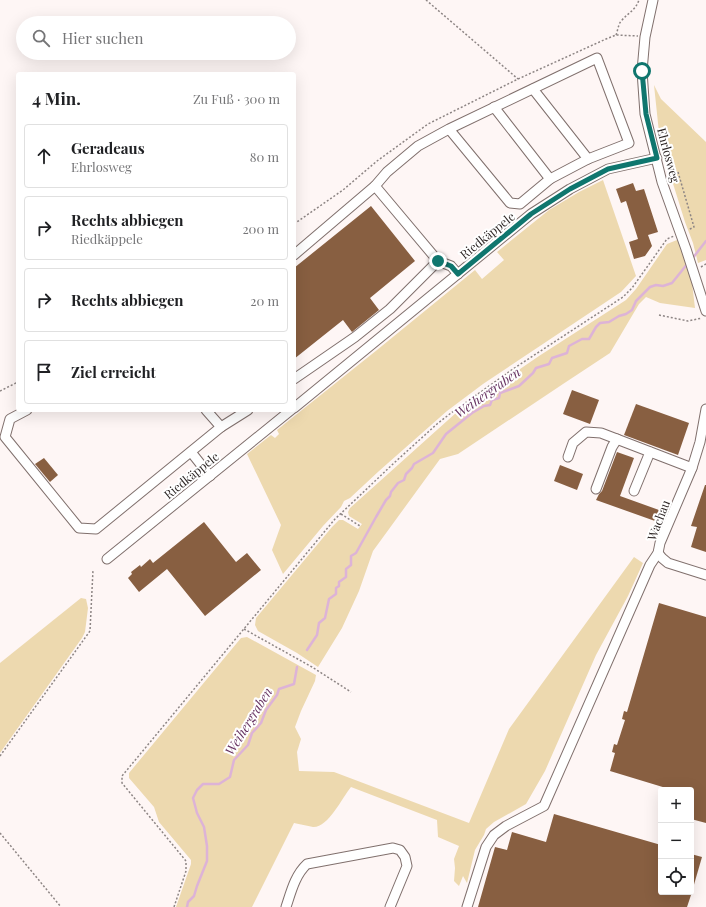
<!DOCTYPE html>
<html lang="de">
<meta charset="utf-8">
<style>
:root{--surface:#fff;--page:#f6f6f6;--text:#202124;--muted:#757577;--line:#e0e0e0}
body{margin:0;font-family:"Playfair Display",serif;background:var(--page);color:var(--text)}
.controls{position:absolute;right:12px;bottom:12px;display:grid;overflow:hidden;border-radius:4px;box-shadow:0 4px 16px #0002}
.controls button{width:36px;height:36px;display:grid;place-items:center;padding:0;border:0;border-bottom:1px solid var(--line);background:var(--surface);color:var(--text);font:20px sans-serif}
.stop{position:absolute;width:12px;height:12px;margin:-9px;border:3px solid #0f766e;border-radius:50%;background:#fff}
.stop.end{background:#0f766e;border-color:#fff;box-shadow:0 1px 4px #0008}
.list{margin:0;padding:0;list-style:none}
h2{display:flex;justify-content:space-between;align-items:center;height:52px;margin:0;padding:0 16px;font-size:17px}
h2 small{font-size:13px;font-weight:400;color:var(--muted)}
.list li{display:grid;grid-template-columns:26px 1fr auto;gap:12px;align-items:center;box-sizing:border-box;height:64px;margin:0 8px 8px;padding:0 8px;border:1px solid var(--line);border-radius:4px}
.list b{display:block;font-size:15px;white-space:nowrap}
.list p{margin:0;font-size:13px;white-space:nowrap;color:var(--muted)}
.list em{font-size:13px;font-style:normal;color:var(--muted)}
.icon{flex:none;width:22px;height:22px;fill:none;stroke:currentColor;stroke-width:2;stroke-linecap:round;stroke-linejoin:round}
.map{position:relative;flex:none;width:706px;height:907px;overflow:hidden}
.search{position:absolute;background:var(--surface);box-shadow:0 4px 16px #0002;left:16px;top:16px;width:280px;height:44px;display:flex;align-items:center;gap:10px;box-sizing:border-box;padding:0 14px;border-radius:22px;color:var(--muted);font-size:15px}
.panel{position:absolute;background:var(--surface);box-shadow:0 4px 16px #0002;left:16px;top:72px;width:280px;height:340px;border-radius:4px}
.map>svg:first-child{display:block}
.green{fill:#edd9af}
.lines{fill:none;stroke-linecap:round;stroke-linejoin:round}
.stream{stroke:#ddb3d7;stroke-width:2.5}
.building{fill:#885f41}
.minor-casing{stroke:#80706d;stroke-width:11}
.path{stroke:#8d8584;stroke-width:1.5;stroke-dasharray:2 2;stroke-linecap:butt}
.minor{stroke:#fff;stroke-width:9}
.route{stroke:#0f766e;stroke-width:5}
.labels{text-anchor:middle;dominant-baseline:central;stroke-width:4;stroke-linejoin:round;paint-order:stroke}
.street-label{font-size:12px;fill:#2d2625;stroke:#fff}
.water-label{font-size:13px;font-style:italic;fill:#673362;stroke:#fff}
</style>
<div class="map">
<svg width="706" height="907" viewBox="0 0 706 907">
<rect width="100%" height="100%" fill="#fef6f5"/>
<g class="green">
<polygon points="654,85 661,99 706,142 706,260 698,263 693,243 685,222 660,142"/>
<polygon points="603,180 636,276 621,292 483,384 447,411 379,471 350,498 344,501 341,507 323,526 283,574 272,550 281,525 247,454 271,435 275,438 279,434 277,430 377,350 475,270 482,279 504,260 497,252 549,210 579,192"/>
<polygon points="677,240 679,242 692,283 695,308 660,303 646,297 639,304 610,353 563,384 458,454 440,459 373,551 359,591 342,628 318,667 297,653 258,631 255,625 256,618 332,527 339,520 343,520 358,529 362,524 349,516 348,512 350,508 457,412 539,356 626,300 636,289 667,244"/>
<path d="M634,557l9,6 -15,33 -32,59 -51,116 -19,33 -32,18 -8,7 -2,6 -9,15 -8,33 -4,-7 -4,10 -5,-5 1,-13 -1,-9 5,-13 -21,-9 -1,-17 -86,-33c-9,11 -23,41 -38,40 -6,-1 -13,-3 -19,-4l-42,84h-76l15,-43v-4l-32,-38 -5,-15 -25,-29v-5l112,-135 6,-1 69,38 -1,6 -14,30 -6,16 6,12 -4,13 2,19 35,1 135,51 40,-94z"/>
<polygon points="81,598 86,599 88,608 85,632 82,638 0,753 0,663"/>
</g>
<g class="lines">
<g class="stream">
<polyline points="692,259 706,241"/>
<polyline points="307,650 317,635 319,623 325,618 329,599 336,594 336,588 339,586 339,582 346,577 346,569 351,565 351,556 356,553 376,517 386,500 390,496 391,492 398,483 404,480 406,474 412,468 414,464 433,453 446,434 472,413 484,406 490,405 492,400 499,398 500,393 519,386 533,373 536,368 549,364 552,358 567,353 569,346 582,339 589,339 596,327 600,323 609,322 619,316 626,314 632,310 636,301 650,287 656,285 663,286 672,283 688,263"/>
<polyline points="187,907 188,902 194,896 197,886 207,861 207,846 204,827 197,813 193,798 197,790 203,784 219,784 230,777 234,760 248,745 252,733 261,723 266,710 277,695 279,689 294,684 297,667"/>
</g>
</g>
<g class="building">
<polygon points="633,183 636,191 644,189 658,232 648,235 652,246 645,256 634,259 629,242 638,239 626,201 621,203 616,189"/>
<polygon points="371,206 415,261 370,298 379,310 352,332 343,320 294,359 294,268"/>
<polygon points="572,390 599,400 590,424 563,414"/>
<polygon points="636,404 689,423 678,455 624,435"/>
<polygon points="617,452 634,458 620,496 659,510 655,521 596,500 599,494 602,491"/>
<polygon points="44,458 58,475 50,482 35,464"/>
<polygon points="560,465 583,474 577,490 554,481"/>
<polygon points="705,485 706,485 706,552 691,547 697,527 691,526"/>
<polygon points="204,522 236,562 247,553 261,570 205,616 167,569 139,592 128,578 132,574 131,572 140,565 141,567 150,559 153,563"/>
<polygon points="659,603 706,617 706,823 691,819 691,790 666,790 666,788 610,771 615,753 612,752 614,744 617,745 625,720 622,719 624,711 627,712"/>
<polygon points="554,814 661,845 661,892 692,892 687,907 478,907 495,847 507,850 512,832 546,842"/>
<polygon points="691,854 702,857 693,888 691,888"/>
</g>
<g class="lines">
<g class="minor-casing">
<g id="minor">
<polyline points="653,0 645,37 642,71 645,114 662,182 686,249 706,311"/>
<polyline points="533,89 588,159"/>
<polyline points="494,107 550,179"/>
<polyline points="375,186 387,172 418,146 449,129 597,58 629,143 588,159 550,179 520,204 510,203 449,129"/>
<polyline points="294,255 375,186 438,261"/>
<polyline points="294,379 355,337 390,309 438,261 451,266 458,274"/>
<polyline points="294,408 531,214 570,189 608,169 657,158"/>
<polyline points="27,410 10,419 5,437 79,528 96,529 221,427 206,410"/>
<polyline points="221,427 248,410"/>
<polyline points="191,452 210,476"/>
<polyline points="568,457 573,443 586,432 601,433 692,468"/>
<polyline points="596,489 612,447 617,439"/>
<polyline points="634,491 650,452"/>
<polyline points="658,553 662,558 668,563 706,575"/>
<polyline points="107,559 291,410"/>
<path d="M286,907c5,-15 9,-32 21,-43l86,-16 7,2 5,7 2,9 -17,41"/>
<polyline points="467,907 486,847 494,835 506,826 544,806 650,565 658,553 660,543 692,468 700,442 706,409"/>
</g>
</g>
<g class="path">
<polyline points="426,0 518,79"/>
<path d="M616,35c2,-5 2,-11 6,-15 7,-8 13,-9 17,-20"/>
<polyline points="678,172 694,227 688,230"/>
<polyline points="294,224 343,190 377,161 428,124 518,79 606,39 616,35 638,36"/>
<polyline points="701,267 706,264"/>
<polyline points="659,315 688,321 702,318"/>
<polyline points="0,391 18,382"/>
<polyline points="341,514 360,526"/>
<polyline points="244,629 312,667 351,692"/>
<polyline points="0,756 90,631 93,570"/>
<polyline points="0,833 61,907"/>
<polyline points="174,907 186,871 186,861 122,783 122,776 335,519 394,463 437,424 451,413 513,369 623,297 632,288 667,239 674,236"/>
</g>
<use href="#minor" class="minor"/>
</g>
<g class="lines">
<polyline class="route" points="438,261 451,266 458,274 531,214 570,189 608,169 657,158 646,114 642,71"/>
</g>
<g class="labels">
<g class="street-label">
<text transform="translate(669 155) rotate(75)">Ehrlosweg</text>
<text transform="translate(487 235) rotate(-39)">Riedkäppele</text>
<text transform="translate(191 475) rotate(-39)">Riedkäppele</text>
<text transform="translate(658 520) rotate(-69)">Wachau</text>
</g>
<g class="water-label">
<text transform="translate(487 392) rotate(-35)">Weihergraben</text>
<text transform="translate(248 721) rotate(-58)">Weihergraben</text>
</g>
</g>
</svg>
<div class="controls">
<button>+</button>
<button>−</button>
<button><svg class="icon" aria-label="locate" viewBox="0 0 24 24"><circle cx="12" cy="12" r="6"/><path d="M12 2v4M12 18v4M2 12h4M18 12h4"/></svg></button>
</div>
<div class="stop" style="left:642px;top:71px"></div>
<div class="stop end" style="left:438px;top:261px"></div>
<div class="search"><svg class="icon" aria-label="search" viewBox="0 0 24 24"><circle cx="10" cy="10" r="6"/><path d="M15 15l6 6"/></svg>Hier suchen</div>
<section class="panel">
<h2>4 Min.<small>Zu Fuß · 300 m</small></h2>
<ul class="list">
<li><svg class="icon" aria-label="ahead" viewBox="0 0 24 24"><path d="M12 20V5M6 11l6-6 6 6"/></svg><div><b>Geradeaus</b><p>Ehrlosweg</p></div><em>80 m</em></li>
<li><svg class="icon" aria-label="right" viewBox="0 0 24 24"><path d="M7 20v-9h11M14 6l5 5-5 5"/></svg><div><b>Rechts abbiegen</b><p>Riedkäppele</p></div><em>200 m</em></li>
<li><svg class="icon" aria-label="right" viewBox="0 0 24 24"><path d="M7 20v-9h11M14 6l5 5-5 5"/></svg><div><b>Rechts abbiegen</b></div><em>20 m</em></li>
<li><svg class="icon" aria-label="arrive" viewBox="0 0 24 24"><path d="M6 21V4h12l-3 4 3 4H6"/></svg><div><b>Ziel erreicht</b></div></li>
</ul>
</section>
</div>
